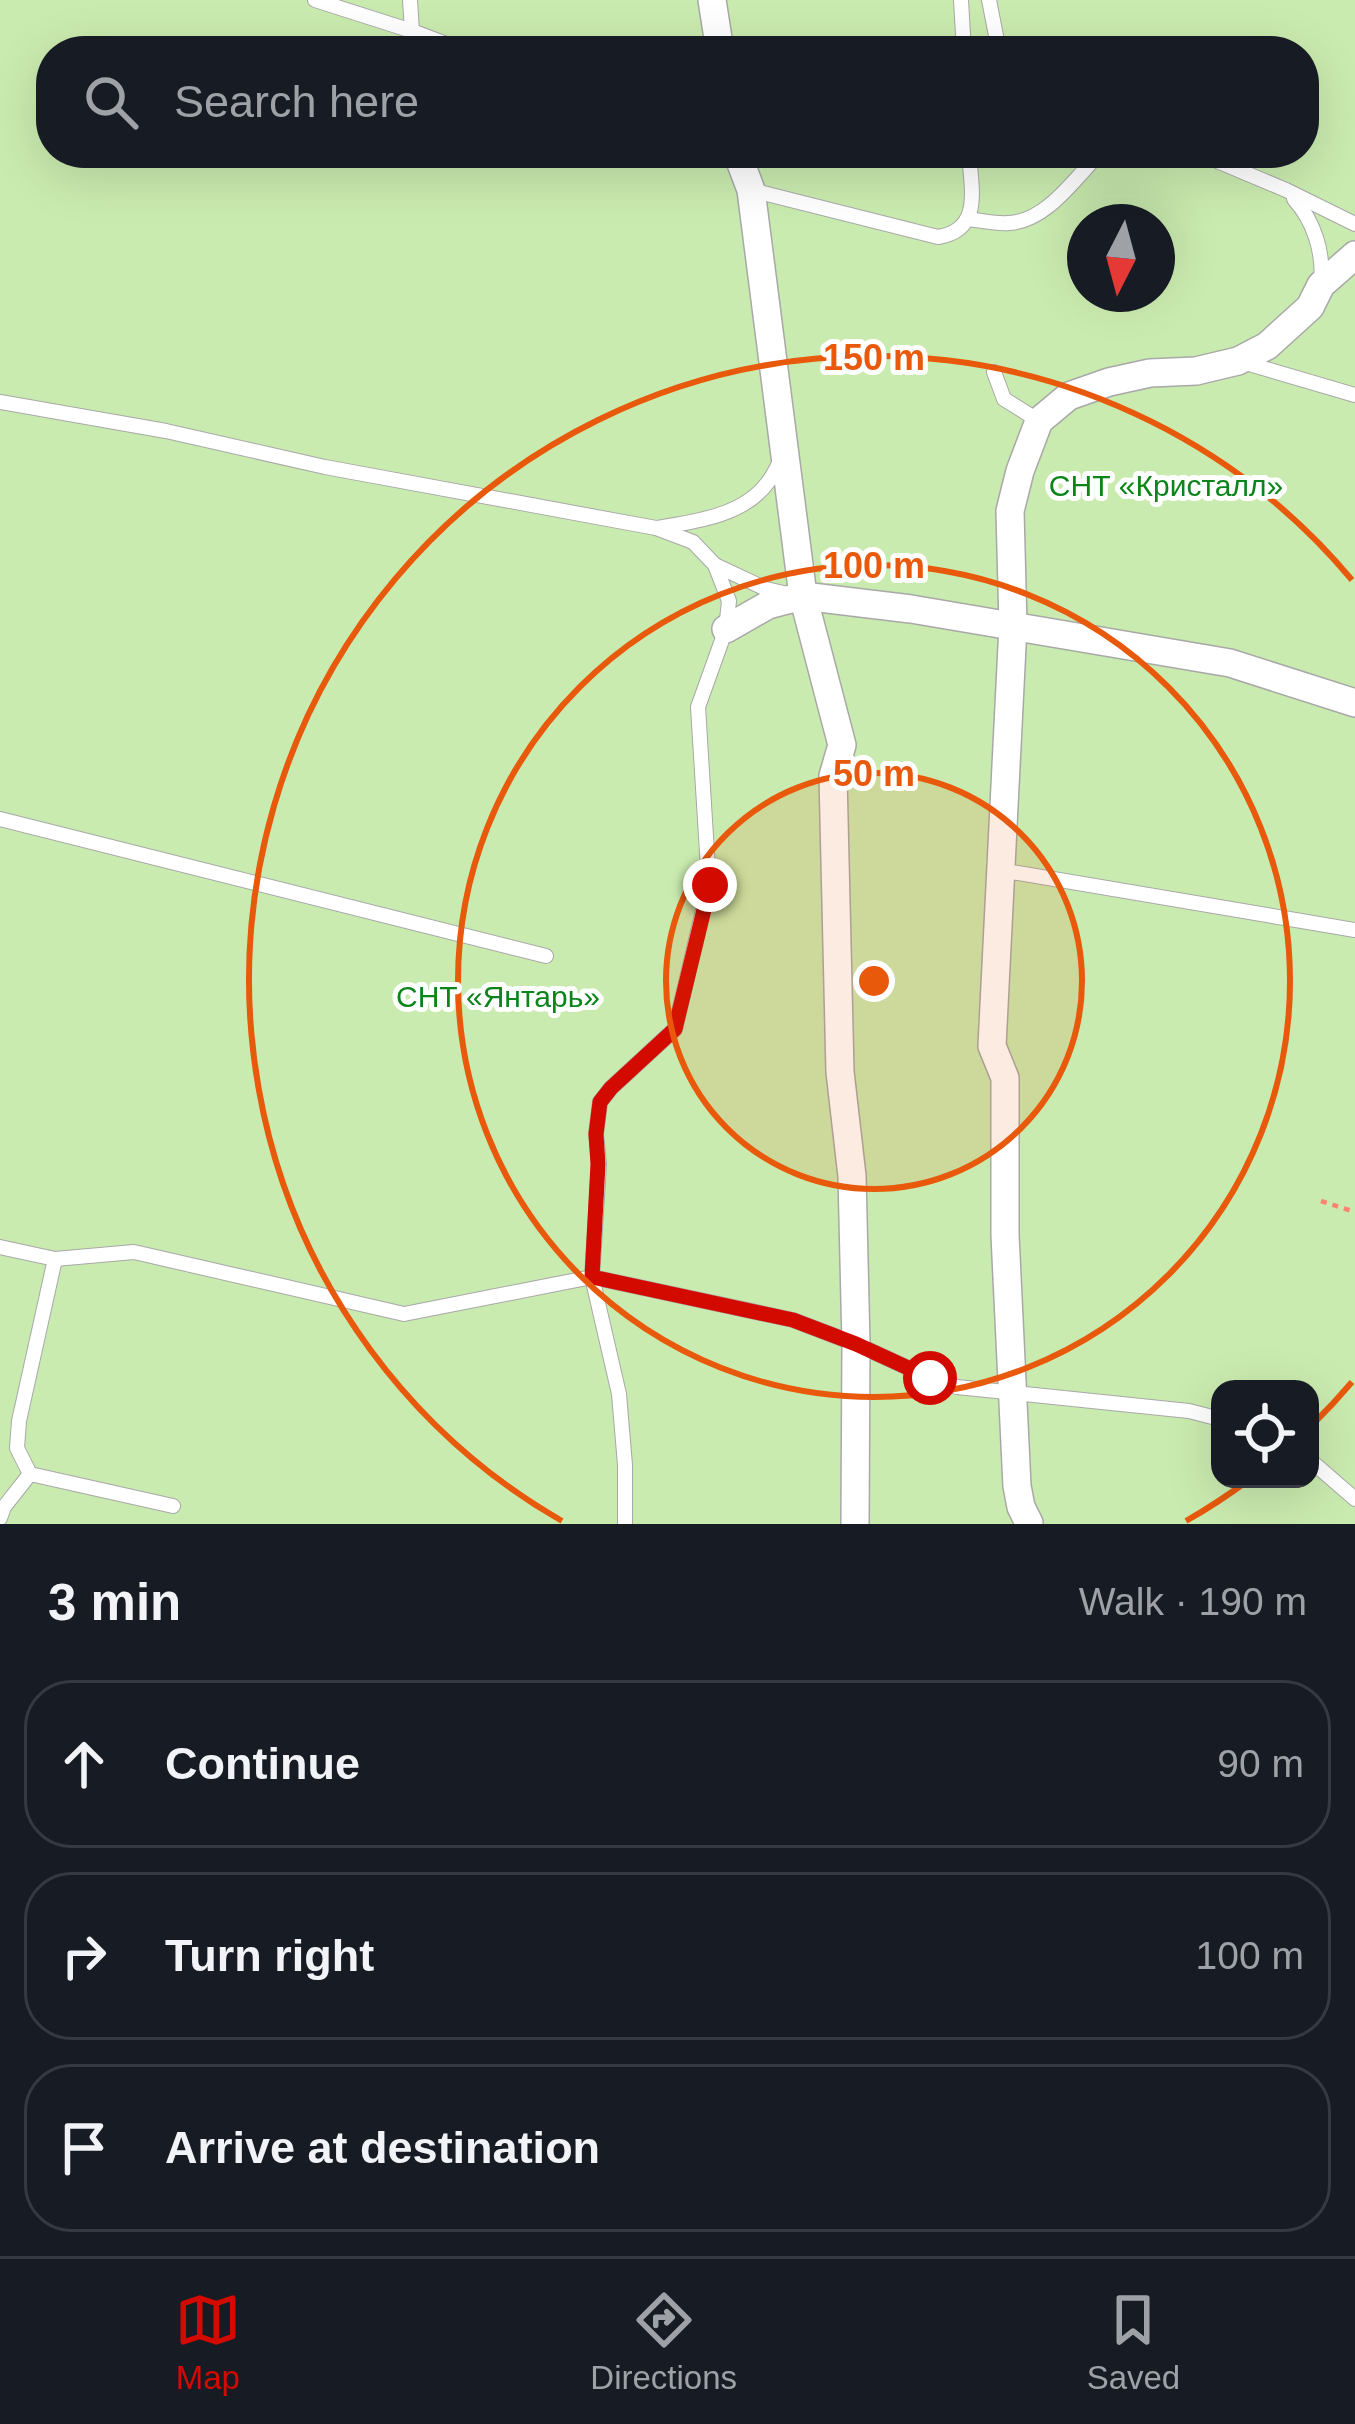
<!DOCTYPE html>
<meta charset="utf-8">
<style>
:root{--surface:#171b24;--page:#242831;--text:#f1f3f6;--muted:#9ea1a6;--line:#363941;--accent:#d30a00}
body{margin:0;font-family:Helvetica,sans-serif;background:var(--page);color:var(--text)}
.controls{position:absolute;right:36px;bottom:36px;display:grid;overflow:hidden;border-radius:24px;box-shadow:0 12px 48px #0002}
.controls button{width:108px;height:108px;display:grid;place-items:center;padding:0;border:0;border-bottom:3px solid var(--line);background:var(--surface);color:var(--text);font:60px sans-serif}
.compass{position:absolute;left:1067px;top:204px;width:108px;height:108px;border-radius:50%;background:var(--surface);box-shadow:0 12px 48px #0002;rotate:186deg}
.stop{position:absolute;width:36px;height:36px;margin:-27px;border:9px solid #d30a00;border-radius:50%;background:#fff}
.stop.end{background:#d30a00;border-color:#fff;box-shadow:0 3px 12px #0008}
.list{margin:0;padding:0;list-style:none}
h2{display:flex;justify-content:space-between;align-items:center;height:156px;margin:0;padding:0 48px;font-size:51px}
h2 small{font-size:39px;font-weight:400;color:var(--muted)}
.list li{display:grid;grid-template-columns:78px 1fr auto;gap:36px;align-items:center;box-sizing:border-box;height:168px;margin:0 24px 24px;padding:0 24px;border:3px solid var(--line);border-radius:48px}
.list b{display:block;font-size:45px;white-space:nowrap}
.list em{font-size:39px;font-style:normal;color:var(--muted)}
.icon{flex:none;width:66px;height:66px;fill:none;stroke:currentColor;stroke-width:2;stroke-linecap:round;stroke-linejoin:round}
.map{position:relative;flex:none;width:1355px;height:1524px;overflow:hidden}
.search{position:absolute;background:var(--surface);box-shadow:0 12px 48px #0002;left:36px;right:36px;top:36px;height:132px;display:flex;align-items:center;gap:30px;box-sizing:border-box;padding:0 42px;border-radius:48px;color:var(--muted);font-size:45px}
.sheet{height:732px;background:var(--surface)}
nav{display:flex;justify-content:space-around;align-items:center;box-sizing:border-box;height:168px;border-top:3px solid var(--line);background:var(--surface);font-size:33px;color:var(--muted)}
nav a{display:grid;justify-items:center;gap:6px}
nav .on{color:var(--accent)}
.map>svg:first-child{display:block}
.grass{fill:#caebaf;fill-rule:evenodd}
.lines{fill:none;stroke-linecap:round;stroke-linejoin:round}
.service-casing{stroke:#a8a8a8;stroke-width:16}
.minor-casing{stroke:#a8a8a8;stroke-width:30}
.path{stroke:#fb8470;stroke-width:4.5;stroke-dasharray:6 6;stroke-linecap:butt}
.service{stroke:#fff;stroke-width:14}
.minor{stroke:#fff;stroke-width:27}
.route{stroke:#d30a00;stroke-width:15}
.ring{fill:none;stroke:#e8590c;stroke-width:6}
.labels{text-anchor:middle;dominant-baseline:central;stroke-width:10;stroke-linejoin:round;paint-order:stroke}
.park-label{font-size:30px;fill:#0b841a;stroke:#fff}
.centre{fill:#e8590c;stroke:#fff;stroke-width:6}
.ring-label{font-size:36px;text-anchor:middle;font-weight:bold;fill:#e8590c;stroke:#fff;stroke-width:10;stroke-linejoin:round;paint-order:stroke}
</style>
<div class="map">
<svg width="1355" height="1524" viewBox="0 0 1355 1524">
<rect width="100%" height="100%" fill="#f2efe8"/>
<path class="grass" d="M0,0h1355v1524h-1355zM51,51h1253v102h-1253zM1085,222h72v72h-72zM1220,1389h90v90h-90z"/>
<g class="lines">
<g class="service-casing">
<g id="service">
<polyline points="315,0 412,31 465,51"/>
<polyline points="410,0 412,31"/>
<polyline points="961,0 964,51"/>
<polyline points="989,0 999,51"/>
<polyline points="1198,153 1286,190 1355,224"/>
<path d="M751,190l187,47c45,-7 33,-49 31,-84"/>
<path d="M1294,199c20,22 30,54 27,84"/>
<path d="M969,219c13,2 27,5 40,4 38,-2 66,-45 91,-70"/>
<polyline points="1239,361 1355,395"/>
<polyline points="994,372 1004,399 1039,421"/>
<path d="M0,402l166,29 159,36 331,61c37,-6 88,-12 112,-46 6,-7 10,-17 14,-25"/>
<polyline points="715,565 766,589 788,594"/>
<polyline points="0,819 546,956"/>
<polyline points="1000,870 1355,930"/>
<polyline points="0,1247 55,1259 134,1252 404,1314 592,1277 793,1320 856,1344 930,1378 957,1387 1189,1411 1220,1419"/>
<polyline points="55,1259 19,1421 17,1448 30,1474 173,1506"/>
<polyline points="1310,1460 1355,1499"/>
<polyline points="0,1518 4,1507 30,1474"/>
<polyline points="625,1524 625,1465 619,1394 592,1277 599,1164 596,1134 600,1102 611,1088 675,1029 709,885 698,707 726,629 729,601 715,565 693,542 656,528"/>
</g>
</g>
<g class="minor-casing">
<g id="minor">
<polyline points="712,0 720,51"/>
<polyline points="737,153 751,190 803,596 842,745 833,776 840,1072 852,1176 856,1344 855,1524"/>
<polyline points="726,629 768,605 803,596 911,609 1230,663 1355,703"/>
<polyline points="1029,1523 1021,1507 1017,1486 1005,1235 1005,1078 992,1046 1013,626 1010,511 1020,471 1039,421 1069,396 1109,382 1150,373 1196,371 1238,361 1267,346 1310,307 1321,285 1355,255"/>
</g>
</g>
<polyline class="path" points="1321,1201 1355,1212"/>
<use href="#service" class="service"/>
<use href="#minor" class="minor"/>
</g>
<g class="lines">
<polyline class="route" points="710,885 675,1029 611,1088 600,1102 596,1134 598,1164 592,1277 793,1320 856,1344 930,1378"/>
</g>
<circle cx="874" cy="981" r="208" fill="#e8590c" fill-opacity=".12"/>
<g class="ring">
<circle cx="874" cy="981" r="208"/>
<circle cx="874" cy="981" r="416"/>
<path d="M1352 1382A624 624 0 0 1 1311 1426M1250 1479A624 624 0 0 1 1186 1521M562 1521A624 624 0 1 1 1352 580"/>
</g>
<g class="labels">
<g class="park-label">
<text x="1166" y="485">СНТ «Кристалл»</text>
<text x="498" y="996">СНТ «Янтарь»</text>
</g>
</g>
<circle cx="874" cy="981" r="18" class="centre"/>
<g class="ring-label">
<text x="874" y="370">150 m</text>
<text x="874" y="578">100 m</text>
<text x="874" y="786">50 m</text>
</g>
</svg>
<div class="controls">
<button><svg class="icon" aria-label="locate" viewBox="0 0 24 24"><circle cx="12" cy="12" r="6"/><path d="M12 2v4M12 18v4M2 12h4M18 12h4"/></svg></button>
</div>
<svg class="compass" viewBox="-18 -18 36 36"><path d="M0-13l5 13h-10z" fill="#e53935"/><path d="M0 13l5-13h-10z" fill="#9ea1a6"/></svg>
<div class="stop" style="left:930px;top:1378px"></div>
<div class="stop end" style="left:710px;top:885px"></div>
<div class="search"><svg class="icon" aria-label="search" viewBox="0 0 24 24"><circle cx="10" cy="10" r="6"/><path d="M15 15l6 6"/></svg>Search here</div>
</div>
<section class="sheet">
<h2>3 min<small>Walk · 190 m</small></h2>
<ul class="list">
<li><svg class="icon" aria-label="ahead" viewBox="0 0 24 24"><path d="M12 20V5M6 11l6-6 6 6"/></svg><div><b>Continue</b></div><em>90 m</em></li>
<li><svg class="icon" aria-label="right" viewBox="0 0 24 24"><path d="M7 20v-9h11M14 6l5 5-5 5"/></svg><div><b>Turn right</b></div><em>100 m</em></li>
<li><svg class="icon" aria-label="arrive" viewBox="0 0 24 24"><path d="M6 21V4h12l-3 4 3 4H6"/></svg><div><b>Arrive at destination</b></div></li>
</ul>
</section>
<nav>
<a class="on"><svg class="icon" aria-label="map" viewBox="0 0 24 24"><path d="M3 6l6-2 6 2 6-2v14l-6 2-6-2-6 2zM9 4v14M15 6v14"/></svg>Map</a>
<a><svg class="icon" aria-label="directions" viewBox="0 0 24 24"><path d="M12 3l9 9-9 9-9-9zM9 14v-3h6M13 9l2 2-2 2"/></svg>Directions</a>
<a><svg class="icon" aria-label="saved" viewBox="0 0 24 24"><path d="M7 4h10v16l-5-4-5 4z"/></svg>Saved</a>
</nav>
